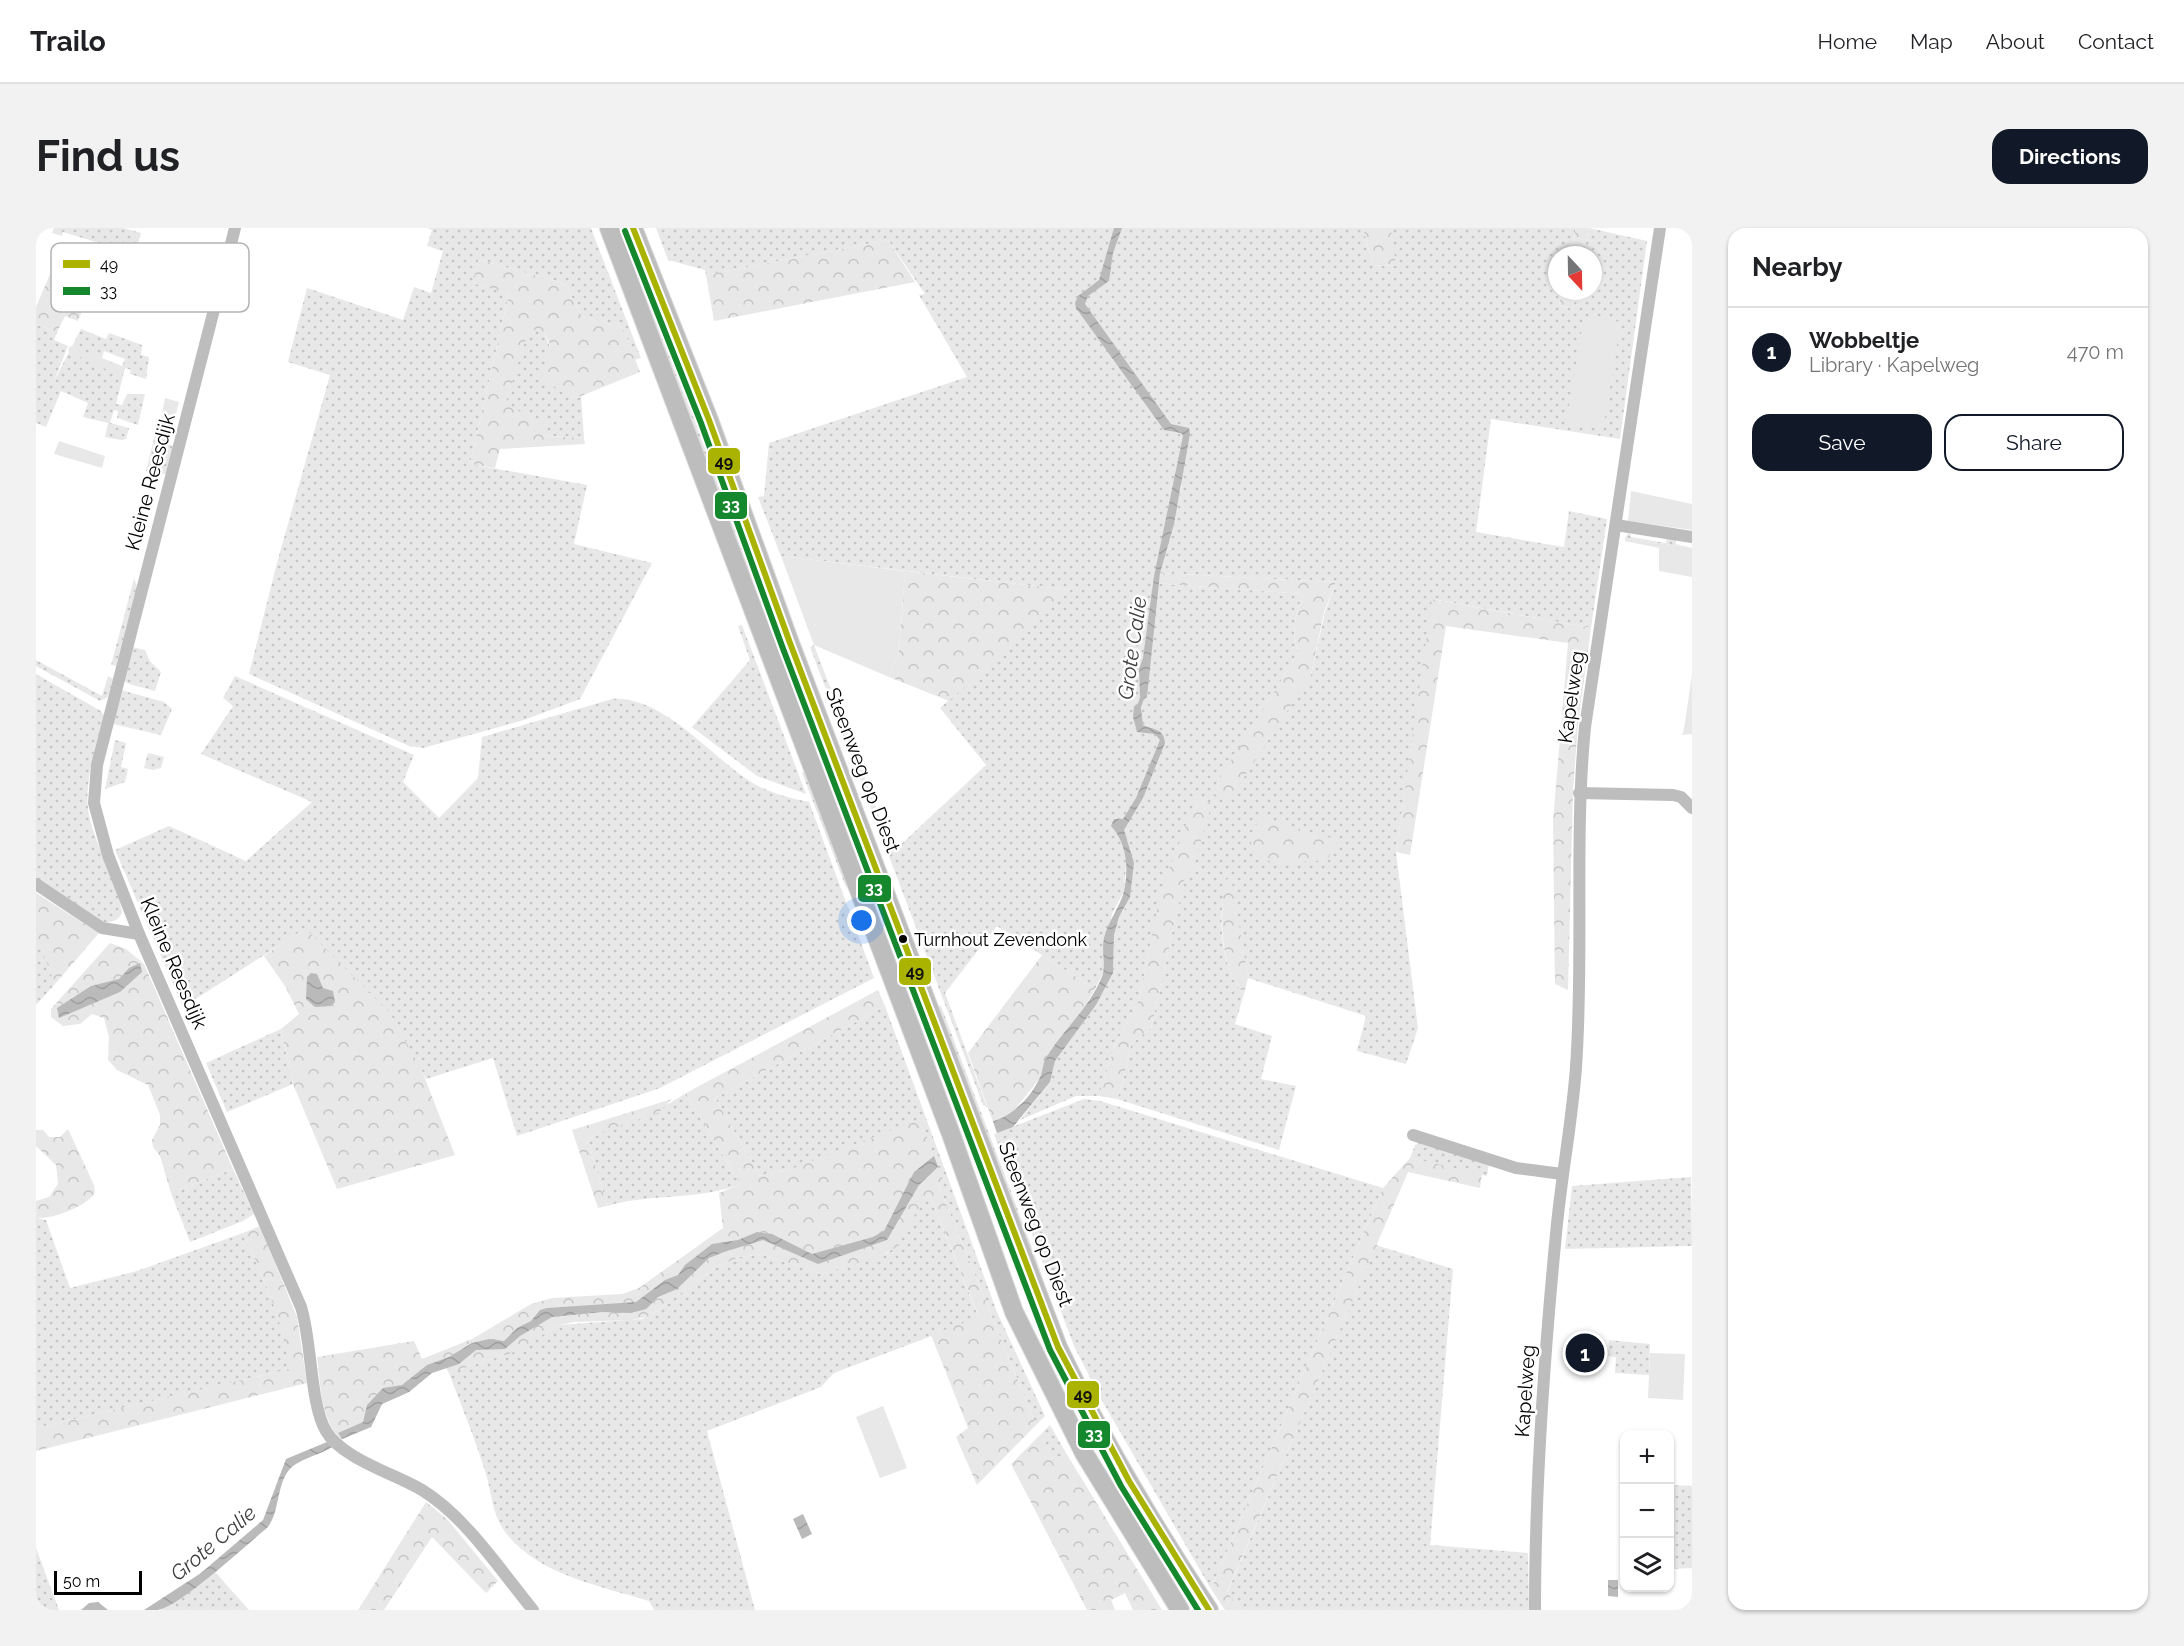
<!DOCTYPE html>
<meta charset="utf-8">
<style>
:root{--surface:#fff;--page:#f2f2f2;--text:#202124;--muted:#757577;--line:#e0e0e0;--accent:#111827}
body{margin:0;font-family:Raleway,sans-serif;background:var(--page);color:var(--text)}
.controls{position:absolute;right:18px;bottom:18px;display:grid;overflow:hidden;border-radius:12px;box-shadow:0 2px 4px #0004}
.controls button{width:54px;height:54px;display:grid;place-items:center;padding:0;border:0;border-bottom:2px solid var(--line);background:var(--surface);color:var(--text);font:30px sans-serif}
.compass{position:absolute;left:1512px;top:18px;width:54px;height:54px;border-radius:50%;background:var(--surface);box-shadow:0 2px 4px #0004;rotate:158deg}
.scale{position:absolute;left:18px;bottom:15px;width:88px;box-sizing:border-box;padding-left:6px;border:3px solid #000;border-top:0;font-size:16px;line-height:21px;white-space:nowrap;color:#000;-webkit-text-stroke:4px #fff;paint-order:stroke}
.you{position:absolute;left:826px;top:693px;width:21px;height:21px;margin:-15px;border:4px solid #fff;border-radius:50%;background:#1a73e8;box-shadow:0 0 0 9px #1a73e833}
.badge{display:grid;place-items:center;width:39px;height:39px;border-radius:50%;background:var(--accent);color:#fff;font-size:20px;font-weight:700}
.pin{position:absolute;translate:-50% -50%;border:3px solid #fff;box-shadow:0 2px 6px #0006}
.list{margin:0;padding:0;list-style:none}
h2{display:flex;justify-content:space-between;align-items:center;height:78px;margin:0;padding:0 24px;font-size:26px}
h2 small{font-size:20px;font-weight:400;color:var(--muted)}
.list li{display:grid;grid-template-columns:39px 1fr auto;gap:18px;align-items:center;box-sizing:border-box;height:90px;padding:0 24px;border-top:2px solid var(--line)}
.list b{display:block;font-size:22px;white-space:nowrap}
.list p{margin:0;font-size:20px;white-space:nowrap;color:var(--muted)}
.list em{font-size:20px;font-style:normal;color:var(--muted)}
.actions{display:flex;gap:12px;padding:18px 24px}
.actions a{flex:1;padding:14px 0;border:2px solid var(--accent);border-radius:18px;text-align:center;font-size:21px;color:var(--accent)}
.actions .main{background:var(--accent);color:#fff}
.icon{flex:none;width:33px;height:33px;fill:none;stroke:currentColor;stroke-width:2;stroke-linecap:round;stroke-linejoin:round}
.map{position:relative;flex:none;width:1656px;height:1382px;overflow:hidden;border-radius:18px}
header{display:flex;align-items:center;gap:36px;box-sizing:border-box;height:84px;padding:0 30px;background:var(--surface);border-bottom:2px solid var(--line)}
header strong{font-size:28px}
nav{display:flex;gap:33px;margin-inline-start:auto;font-size:21px}
.intro{display:flex;align-items:center;justify-content:space-between;box-sizing:border-box;height:144px;padding:0 36px}
h1{margin:0;font-size:42px}
.button{padding:15px 27px;border-radius:18px;background:var(--accent);color:#fff;font-size:21px;font-weight:700}
main{display:flex;gap:36px;padding:0 36px}
aside{flex:1;background:var(--surface);border-radius:18px;box-shadow:0 2px 4px #0004}
.map>svg:first-child{display:block}
.grass{fill:url(#grass-dots);fill-rule:evenodd}
.forest{fill:url(#forest-crowns)}
.garden{fill:#e8e8e8}
.water{fill:url(#water-waves)}
.lines{fill:none;stroke-linecap:round;stroke-linejoin:round}
.stream{stroke:#bababa;stroke-width:4}
.primary-casing{stroke:#dbdbdb;stroke-width:20}
.street{stroke:#bdbdbd;stroke-width:12}
.primary{stroke:#bdbdbd;stroke-width:18}
.bus-1-casing{stroke:#fff;stroke-width:10}
.bus-2-casing{stroke:#fff;stroke-width:10}
.bus-1{stroke:#aab300;stroke-width:6}
.bus-2{stroke:#15882e;stroke-width:6}
.bus-dot{fill:#000;stroke:#fff;stroke-width:2}
.labels{text-anchor:middle;dominant-baseline:central;stroke-width:5;stroke-linejoin:round;paint-order:stroke}
.bus-label{font-size:18px;fill:#000;stroke:#fff;text-anchor:start}
.street-label{font-size:20px;fill:#000;stroke:#fff}
.water-label{font-size:21px;font-style:italic;fill:#3e3e3e;stroke:#fff}
.key{fill:#fff;stroke:#b2b2b2;stroke-width:1.5}
.key-label{font-size:16px;fill:#000}
.line-badge{stroke:#fff;stroke-width:2}
.badge-label{font-size:16px;text-anchor:middle;font-weight:bold;fill:#fff}
.pale-badge-label{font-size:16px;text-anchor:middle;font-weight:bold;fill:#111}
</style>
<header>
<strong>Trailo</strong>
<nav><a>Home</a><a>Map</a><a>About</a><a>Contact</a></nav>
</header>
<div class="intro"><h1>Find us</h1><a class="button">Directions</a></div>
<main>
<div class="map">
<svg width="1656" height="1382" viewBox="0 0 1656 1382">
<defs>
<pattern id="grass-dots" width="8" height="8" patternUnits="userSpaceOnUse" patternTransform="scale(1.5)"><rect width="8" height="8" fill="#e8e8e8"/><path d="M2 2h.1M6 6h.1" fill="none" stroke="#c5c5c5" stroke-width="1.8" stroke-linecap="round"/></pattern>
<pattern id="forest-crowns" width="20" height="18" patternUnits="userSpaceOnUse" patternTransform="scale(1.5)"><rect width="20" height="18" fill="#e8e8e8"/><path d="M2 6a3 3 0 1 1 6 0M12 15a3 3 0 1 1 6 0" fill="none" stroke="#c5c5c5"/></pattern>
<pattern id="water-waves" width="16" height="10" patternUnits="userSpaceOnUse" patternTransform="scale(1.5)"><rect width="16" height="10" fill="#bababa"/><path d="M0 5q4-4 8 0t8 0" fill="none" stroke="#9e9e9e"/></pattern>
</defs>
<rect width="100%" height="100%" fill="#fff"/>
<g class="grass">
<polygon points="18,0 88,0 105,5 102,16 109,18 95,63 53,46 63,15 27,4 26,8 16,5"/>
<polygon points="391,0 555,0 605,130 599,132 587,100 546,88 531,60 524,54 443,32 437,55 473,66 434,236 551,257 538,316 616,335 544,471 488,492 387,520 373,518 213,446 241,335 294,147 252,134 271,60 367,92 378,59 395,65 407,23 391,18 396,2"/>
<path d="M620,0h707l10,37 22,1 -4,-38h185l-6,27h-13v36h5l-3,14 14,4 3,-18h17v-36h-10l6,-27 58,13 -27,198 -129,-20 -15,113 88,15 5,-36 38,8 -16,109 -158,-29 -37,253 22,176 -12,36 -49,-13 9,-35 -118,-38 -18,-101c-2,10 -8,22 -8,32 -2,29 3,63 22,85l-9,30 37,12 -11,43 35,7 -17,64 -162,-51 5,-13 9,-42 20,-16 33,-149 28,-75 -62,142 -11,54 -24,45 -16,51h-23l-56,24 30,-38 5,-21 41,-56 17,-32 1,-38 5,-18 6,-9 1,-45 -2,28 -12,23 -9,59 -8,16 -98,-63 -52,67 42,114 -4,-2 -173,-458 4,-2 79,207 93,-87 -46,-57 130,-118 -289,-34 -23,-59 6,-1 5,-53 198,-66 -48,-82 6,-1 -37,-54 -182,35 -1,-5 -37,-10zM1138,256l8,1 -22,88 176,9 -11,30 -14,63 -99,117 87,-140c-9,-19 -3,-39 4,-58l-150,-11z"/>
<polygon points="583,3 587,4 614,73 625,89 858,707 854,709 829,645 817,628"/>
<path d="M0,96l21,8 -3,8 14,6 -14,35 27,-52 25,10 3,-6 33,12 -1,10 8,2 -3,22 -16,-5 1,-4 -6,-2 -9,36 6,1 5,-11h18l-7,31 -21,-7 1,-7 -4,-1 -4,13 19,5 -3,11 -5,1 -16,-3 3,-14 -25,-6 5,-14 -27,-12 -15,36 -10,-4zM68,123l21,8 -3,7 -20,-8z"/>
<polygon points="493,100 508,104 534,169 545,168 548,210 510,208 468,177"/>
<polygon points="119,207 134,211 132,216 137,218 131,245 125,247 110,243"/>
<polygon points="1593,304 1595,309 1630,315 1631,310 1640,312 1640,316 1656,320 1589,310"/>
<polygon points="98,351 101,358 80,438 75,437"/>
<polygon points="706,397 770,566 721,548 656,499 714,432 702,398"/>
<polygon points="96,419 109,422 114,433 125,444 119,463 93,456 87,452"/>
<polygon points="0,432 66,468 72,448 77,451 72,469 64,473 0,438"/>
<path d="M0,446l65,37 3,4c-8,32 -21,67 -15,100 7,33 27,63 33,97 -2,8 -10,10 -17,11l-69,-44z"/>
<path d="M199,448l179,79 -11,27 36,36 39,-40 4,-41 130,-38c49,-4 97,55 136,81 18,12 40,18 61,22l65,176 -214,110 -143,48 -24,-78 -67,21 -4,-8 -117,-142 -122,78 -68,-157 54,-24 77,35 66,-59 -111,-48 32,-48 -10,-8z"/>
<polygon points="85,462 128,474 136,481 125,507 77,496"/>
<polygon points="79,512 90,515 85,539 92,541 89,554 69,561"/>
<polygon points="112,525 128,529 125,540 117,542 108,540"/>
<polygon points="770,543 809,646 811,662 766,545"/>
<polygon points="0,714 4,716 19,756 0,777"/>
<polygon points="849,778 961,1084 1009,1188 1000,1197 902,956 907,954 755,941 724,948 679,870"/>
<polygon points="905,778 1000,1030 1025,1104 900,779"/>
<polygon points="245,801 257,856 191,884 170,835"/>
<path d="M650,865l54,91c-42,17 -89,9 -133,22l-19,-66 8,-6 74,-31z"/>
<polygon points="1048,871 1064,873 1347,960 1175,1361 1065,1171 1038,1118 958,906"/>
<polygon points="1385,914 1453,935 1451,948 1374,930 1379,917"/>
<polygon points="197,941 218,986 207,993 154,1014 135,965"/>
<polygon points="1655,949 1656,1018 1529,1021 1536,958"/>
<path d="M892,963l51,127 -145,55 -13,14 -114,44 48,179h-101l-5,-9c-48,-15 -111,-26 -143,-68 -15,-19 -14,-43 -22,-65 -10,-32 -23,-63 -35,-95l64,-21 46,-27 83,-6 8,-3 63,-47 26,-12 24,-3 58,20 67,-21z"/>
<path d="M0,990l10,2 24,68 67,-17 106,-38c20,45 41,87 47,136l-254,59z"/>
<polygon points="1340,1017 1417,1041 1394,1317 1492,1325 1493,1382 1204,1382 1191,1365"/>
<polygon points="1573,1112 1614,1116 1613,1147 1579,1145 1580,1129 1572,1128"/>
<polygon points="1014,1197 1030,1225 1018,1234 1005,1206"/>
<polygon points="1634,1257 1656,1258 1656,1340 1634,1341"/>
<polygon points="0,1320 23,1382 0,1382"/>
<polygon points="179,1344 213,1382 124,1382"/>
</g>
<g class="forest">
<polygon points="1327,0 1355,0 1360,38 1337,37"/>
<polygon points="1540,0 1553,0 1547,27 1534,27"/>
<polygon points="852,12 879,54 678,93 670,47"/>
<polygon points="20,32 60,49 42,93 29,88 21,104 0,96 0,79"/>
<polygon points="443,32 524,54 531,60 546,88 587,100 604,144 545,168 534,169 505,150 514,116 508,104 493,101 469,177 510,195 510,208 548,210 549,216 464,221 459,240 434,236 473,66 436,55"/>
<polygon points="1526,63 1540,63 1537,81 1523,77"/>
<path d="M1138,256v40l-14,49 176,9 -12,30 -13,63 -83,127 -17,-10 88,-140c-9,-19 -3,-39 4,-58l-150,-11z"/>
<polygon points="869,343 1035,362 913,473 853,449 863,424"/>
<polygon points="1396,371 1555,400 1542,496 1537,563 1532,762 1519,756 1517,593 1532,415 1410,398 1374,627 1360,624"/>
<polygon points="1160,570 1176,576 1153,651 1148,652 1115,800 1095,816 1086,858 1081,871 1063,868 1079,817 1103,772 1125,663"/>
<polygon points="1224,589 1302,612 1291,632 1240,636 1218,627 1214,611"/>
<path d="M1195,649l17,101 -4,16c-26,-30 -23,-76 -20,-113z"/>
<polygon points="0,665 63,705 19,756 4,717 0,714"/>
<polygon points="269,700 354,785 386,843 419,927 301,961 257,856 245,801 263,786 249,758 228,728"/>
<polygon points="74,715 90,721 108,736 197,941 135,965 124,928 117,919 116,912 124,897 124,887 112,857 81,842 72,832 73,809 68,790 56,786 44,796 27,798 15,789 15,781"/>
<polygon points="1006,727 1059,761 1051,775 1011,829 1004,850 977,884 977,899 961,905 932,825"/>
<path d="M842,762l7,16 -170,92 45,78 31,-7 129,-50 24,63 -6,2 98,241 -59,60 -21,-48 12,-9 -37,-93 48,-18 -51,-126 -31,56 -18,10 -58,17 -58,-20 -24,3 -26,12 -63,47 -18,4 -58,2 -15,3 -45,27 -65,21 -3,-5 -14,5 -23,19 -27,12 -11,23 -30,13c-21,-21 -20,-55 -24,-83l97,-16 8,18 50,-20 59,-35 21,-6 70,-4 17,-6 84,-60 -4,-35 21,-9 -54,-91z"/>
<polygon points="636,871 622,885 560,906 552,912 571,978 562,980 536,902"/>
<path d="M32,901l26,56 1,7c-6,14 -45,28 -59,26v-17l13,-4 9,-13 -2,-19 -20,-19v-16h7l6,7h11z"/>
<polygon points="1374,930 1446,946 1444,960 1372,944 1191,1364 1204,1382 1189,1382 1175,1361 1347,960"/>
<path d="M224,998l37,91 10,66 -271,68v-23l253,-59c-5,-49 -26,-91 -46,-136z"/>
<polygon points="1005,1206 1018,1234 1030,1225 1126,1382 1097,1382 1089,1365 1075,1372 1079,1382 1051,1382 975,1236"/>
<polygon points="390,1274 411,1291 462,1353 450,1365 396,1309 348,1382 322,1382"/>
</g>
<g class="garden">
<polygon points="1548,88 1585,94 1567,201 1530,195"/>
<polygon points="34,118 89,140 86,149 32,123"/>
<polygon points="129,170 143,174 135,205 123,201"/>
<polygon points="23,213 69,228 66,240 18,226"/>
<polygon points="1595,263 1656,276 1656,302 1592,293"/>
<polygon points="1589,310 1656,320 1656,349 1623,343 1623,320 1589,313"/>
<polygon points="745,328 869,343 863,424 853,449 778,417"/>
<polygon points="1656,447 1656,506 1646,507 1648,501"/>
<polygon points="1614,1125 1649,1126 1647,1172 1612,1170"/>
<polygon points="847,1178 871,1240 844,1250 820,1189"/>
</g>
<g class="water">
<polygon points="1078,0 1086,0 1077,25 1073,53 1052,68 1049,76 1135,196 1153,200 1154,206 1138,296 1124,345 1111,469 1108,471 1104,470 1103,441 1107,430 1118,348 1147,208 1145,205 1128,202 1040,80 1039,75 1042,68 1063,52"/>
<path d="M1101,477l4,4 2,16c10,5 21,3 22,18l-22,55 -19,32 10,33 -4,34 -11,20 -5,18 -1,38 -17,32 -41,56 -5,21 -37,45 -16,6 -4,-12c20,-5 40,-26 48,-46 2,-6 2,-12 5,-17 17,-28 42,-49 55,-79 6,-13 0,-28 3,-41 4,-17 16,-31 20,-47 5,-22 3,-48 -13,-65l3,-7h9l13,-21 24,-58 -5,-6 -18,-2 -4,-15 1,-11z"/>
<polygon points="104,735 106,744 84,764 23,790 21,780 55,758 83,751 93,740"/>
<polygon points="275,745 281,746 287,760 297,763 299,774 295,778 279,779 270,771 271,749"/>
<polygon points="898,928 902,939 883,957 851,1012 782,1036 727,1012 688,1024 673,1030 641,1061 622,1069 610,1081 595,1085 566,1084 516,1089 484,1108 469,1121 440,1122 423,1136 396,1145 373,1164 346,1176 335,1199 306,1211 302,1205 327,1194 331,1177 347,1160 366,1157 391,1137 413,1129 436,1115 453,1111 468,1113 481,1100 495,1093 504,1082 511,1080 600,1074 629,1052 642,1047 649,1037 676,1016 702,1012 721,1004 736,1006 776,1026 837,1009 848,1003 878,944"/>
<path d="M291,1214l5,5c-12,8 -34,12 -43,23 -13,16 -9,43 -22,58 -21,17 -86,78 -109,82 -4,0 -9,0 -14,0l57,-37 62,-53 23,-61z"/>
<polygon points="767,1286 776,1306 766,1311 757,1291"/>
<polygon points="1572,1352 1582,1352 1582,1369 1572,1368"/>
<polygon points="62,1374 72,1382 45,1382 53,1375"/>
</g>
<g class="lines">
<polyline class="stream" points="1102,482 1107,467"/>
<g class="primary-casing">
<g id="primary">
<polyline points="573,0 915,906 978,1084 1048,1225 1144,1382"/>
<path d="M597,0l76,192 81,223 268,704c43,91 95,179 151,263"/>
</g>
</g>
<g class="street">
<path d="M199,0l-138,537 -3,38 14,52 31,79 162,373c11,34 9,98 25,124 15,27 69,43 96,59 43,26 79,81 111,120"/>
<polyline points="1580,297 1656,309"/>
<polyline points="1543,565 1637,567 1645,569 1656,580"/>
<polyline points="0,656 66,700 103,706"/>
<polyline points="1377,907 1480,940 1526,946"/>
<path d="M1499,1382c0,-125 9,-252 21,-376 5,-56 16,-111 20,-167 8,-113 -2,-227 9,-340l75,-499"/>
</g>
<use href="#primary" class="primary"/>
<g class="bus-1-casing">
<polyline id="bus-1" points="597,0 673,192 754,415 1022,1119 1093,1253 1173,1382"/>
</g>
<g class="bus-2-casing">
<polyline id="bus-2" points="589,3 665,195 746,418 1014,1122 1085,1258 1162,1382"/>
</g>
<use href="#bus-1" class="bus-1"/>
<use href="#bus-2" class="bus-2"/>
</g>
<circle class="bus-dot" cx="867" cy="711" r="5"/>
<g class="labels">
<g class="bus-label">
<text x="878" y="711">Turnhout Zevendonk</text>
</g>
<g class="street-label">
<text transform="translate(114 254) rotate(-75)">Kleine Reesdijk</text>
<text transform="translate(1535 469) rotate(-82)">Kapelweg</text>
<text transform="translate(827 542) rotate(69)">Steenweg op Diest</text>
<text transform="translate(138 735) rotate(67)">Kleine Reesdijk</text>
<text transform="translate(1000 996) rotate(69)">Steenweg op Diest</text>
<text transform="translate(1489 1163) rotate(-86)">Kapelweg</text>
</g>
<g class="water-label">
<text transform="translate(1096 420) rotate(-82)">Grote Calie</text>
<text transform="translate(177 1315) rotate(-40)">Grote Calie</text>
</g>
</g>
<rect x="15" y="15" width="198" height="69" rx="9" class="key"/>
<rect x="27" y="32" width="27" height="8" fill="#aab300"/>
<rect x="27" y="59" width="27" height="8" fill="#15882e"/>
<g class="key-label">
<text x="64" y="42">49</text>
<text x="64" y="69">33</text>
</g>
<g class="line-badge">
<rect x="671" y="219" width="34" height="28" rx="6" fill="#aab300"/>
<rect x="678" y="263" width="34" height="29" rx="6" fill="#15882e"/>
<rect x="821" y="646" width="35" height="29" rx="6" fill="#15882e"/>
<rect x="862" y="729" width="34" height="29" rx="6" fill="#aab300"/>
<rect x="1030" y="1152" width="34" height="29" rx="6" fill="#aab300"/>
<rect x="1041" y="1192" width="34" height="29" rx="6" fill="#15882e"/>
</g>
<g class="badge-label">
<text x="695" y="283">33</text>
<text x="838" y="666">33</text>
<text x="1058" y="1212">33</text>
</g>
<g class="pale-badge-label">
<text x="688" y="239">49</text>
<text x="879" y="749">49</text>
<text x="1047" y="1172">49</text>
</g>
</svg>
<div class="controls">
<button>+</button>
<button>−</button>
<button><svg class="icon" aria-label="layers" viewBox="0 0 24 24"><path d="M12 4l9 5-9 5-9-5zM3 14l9 5 9-5"/></svg></button>
</div>
<svg class="compass" viewBox="-18 -18 36 36"><path d="M0-13l5 13h-10z" fill="#e53935"/><path d="M0 13l5-13h-10z" fill="#757577"/></svg>
<div class="scale">50 m</div>
<div class="you"></div>
<div class="pin badge" style="left:1549px;top:1125px">1</div>
</div>
<aside>
<h2>Nearby<small></small></h2>
<ul class="list">
<li><span class="badge">1</span><div><b>Wobbeltje</b><p>Library · Kapelweg</p></div><em>470 m</em></li>
</ul>
<div class="actions"><a class="main">Save</a><a>Share</a></div>
</aside>
</main>
